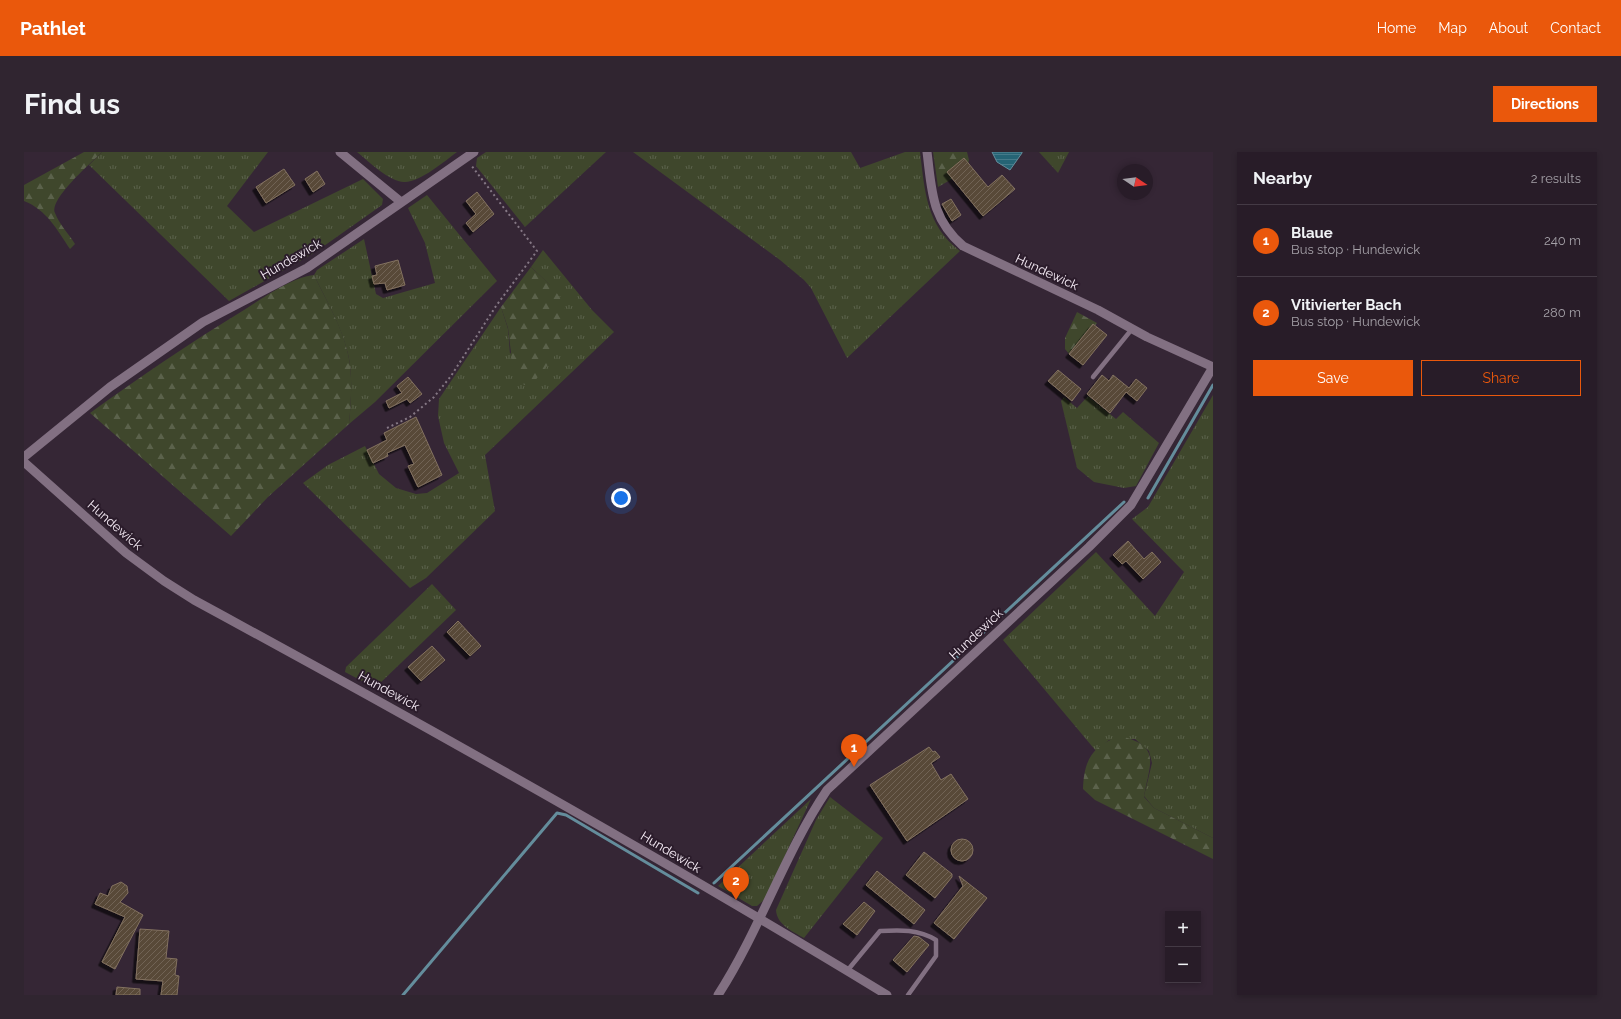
<!DOCTYPE html>
<meta charset="utf-8">
<style>
:root{--surface:#281c28;--page:#302530;--text:#f1f3f6;--muted:#a5a1a8;--line:#443a45;--accent:#ea580c}
body{margin:0;font-family:Raleway,sans-serif;background:var(--page);color:var(--text)}
.controls{position:absolute;right:12px;bottom:12px;display:grid;overflow:hidden;border-radius:0px;box-shadow:0 2px 6px #0003}
.controls button{width:36px;height:36px;display:grid;place-items:center;padding:0;border:0;border-bottom:1px solid var(--line);background:var(--surface);color:var(--text);font:20px sans-serif}
.compass{position:absolute;left:1093px;top:12px;width:36px;height:36px;border-radius:50%;background:var(--surface);box-shadow:0 2px 6px #0003;rotate:103deg}
.you{position:absolute;left:597px;top:346px;width:14px;height:14px;margin:-10px;border:3px solid #fff;border-radius:50%;background:#1a73e8;box-shadow:0 0 0 6px #1a73e833}
.badge{display:grid;place-items:center;width:26px;height:26px;border-radius:50%;background:var(--accent);color:#fff;font-size:13px;font-weight:700}
.pin{position:absolute;translate:-50% -33px;filter:drop-shadow(0 1px 2px #0008)}
.pin::after{content:'';position:absolute;top:21px;width:14px;height:12px;background:inherit;clip-path:polygon(0 0,100% 0,50% 100%)}
.list{margin:0;padding:0;list-style:none}
h2{display:flex;justify-content:space-between;align-items:center;height:52px;margin:0;padding:0 16px;font-size:17px}
h2 small{font-size:13px;font-weight:400;color:var(--muted)}
.list li{display:grid;grid-template-columns:26px 1fr auto;gap:12px;align-items:center;box-sizing:border-box;height:72px;padding:0 16px;border-top:1px solid var(--line)}
.list b{display:block;font-size:15px;white-space:nowrap}
.list p{margin:0;font-size:13px;white-space:nowrap;color:var(--muted)}
.list em{font-size:13px;font-style:normal;color:var(--muted)}
.actions{display:flex;gap:8px;padding:12px 16px}
.actions a{flex:1;padding:9px 0;border:1px solid var(--accent);border-radius:0px;text-align:center;font-size:14px;color:var(--accent)}
.actions .main{background:var(--accent);color:#fff}
.map{position:relative;flex:none;width:1189px;height:843px;overflow:hidden;border-radius:0px}
header{display:flex;align-items:center;gap:24px;box-sizing:border-box;height:56px;padding:0 20px;background:var(--accent);color:#fff}
header strong{font-size:19px}
nav{display:flex;gap:22px;margin-inline-start:auto;font-size:14px}
.intro{display:flex;align-items:center;justify-content:space-between;box-sizing:border-box;height:96px;padding:0 24px}
h1{margin:0;font-size:28px}
.button{padding:10px 18px;border-radius:0px;background:var(--accent);color:#fff;font-size:14px;font-weight:700}
main{display:flex;gap:24px;padding:0 24px}
aside{flex:1;background:var(--surface);border-radius:0px;box-shadow:0 2px 6px #0003}
.map>svg:first-child{display:block}
.grass{fill:url(#grass-tufts)}
.forest{fill:url(#forest-firs)}
.water{fill:url(#water-rules);stroke:#648d9c}
.lines{fill:none;stroke-linecap:round;stroke-linejoin:round}
.stream{stroke:#648d9c;stroke-width:3}
.building{fill:url(#building-hatch);stroke:#837260;filter:url(#shadow)}
.path{stroke:#857885;stroke-width:2;stroke-dasharray:2 3;stroke-linecap:butt}
.lane{stroke:#827082;stroke-width:4.5}
.street{stroke:#827082;stroke-width:9}
.labels{text-anchor:middle;dominant-baseline:central;stroke-width:4;stroke-linejoin:round;paint-order:stroke}
.street-label{font-size:13px;fill:#f6ecf6;stroke:#2b1c2b}
</style>
<header>
<strong>Pathlet</strong>
<nav><a>Home</a><a>Map</a><a>About</a><a>Contact</a></nav>
</header>
<div class="intro"><h1>Find us</h1><a class="button">Directions</a></div>
<main>
<div class="map">
<svg width="1189" height="843" viewBox="0 0 1189 843">
<defs>
<pattern id="grass-tufts" width="24" height="20" patternUnits="userSpaceOnUse"><rect width="24" height="20" fill="#3f472c"/><path d="M3 7l-1-3M5 7V3M7 7l1-3M15 17l-1-3M17 17v-4M19 17l1-3" fill="none" stroke="#5b624b"/></pattern>
<pattern id="forest-firs" width="22" height="20" patternUnits="userSpaceOnUse"><rect width="22" height="20" fill="#3f472c"/><path d="M5 1l3.5 6h-7zM16 11l3.5 6h-7z" fill="#5b624b"/></pattern>
<pattern id="water-rules" width="6" height="5" patternUnits="userSpaceOnUse"><rect width="6" height="5" fill="#256475"/><path d="M0 2.5h6" fill="none" stroke="#457a89"/></pattern>
<pattern id="building-hatch" width="6" height="6" patternUnits="userSpaceOnUse"><rect width="6" height="6" fill="#584837"/><path d="M-1 1l2-2M0 6l6-6M5 7l2-2" fill="none" stroke="#716355"/></pattern>
<filter id="shadow"><feDropShadow dx="-3.5" dy="3.5" stdDeviation="0" flood-color="#0009"/></filter>
</defs>
<rect width="100%" height="100%" fill="#352635"/>
<g class="grass">
<polygon points="78,0 244,0 203,54 230,80 339,27 359,47 358,53 290,101 205,149 65,13"/>
<path d="M333,0h100c-12,9 -38,31 -53,30 -14,0 -36,-21 -47,-30z"/>
<polygon points="462,0 582,0 501,75 452,14 453,6"/>
<path d="M609,0h218l9,16 45,-16h15c5,40 6,73 40,99l-113,107 -36,-70 -7,-8 -24,-20z"/>
<polygon points="1015,0 1045,0 1034,21"/>
<path d="M403,43l70,86 -122,121 -26,22c2,-21 4,-50 -1,-70 -6,-27 -22,-54 -34,-79l3,-5 47,-31 12,55 7,4 52,-15 -10,-40 -17,-35z"/>
<polygon points="519,98 568,158 590,180 461,303 471,359 402,426 386,436 279,331 304,313 341,294 355,322 372,336 392,342 403,341 435,321 420,291 414,264 415,247 477,155 484,177 486,202 526,133 507,115"/>
<polygon points="1189,243 1189,686 1130,656 1120,644 1128,611 1125,599 1111,587 1085,588 1072,599 979,488 1072,400 1131,464 1160,420 1108,367 1124,355"/>
<polygon points="1064,244 1092,267 1099,260 1135,291 1112,334 1100,336 1070,330 1053,316 1037,249 1040,245 1053,256"/>
<polygon points="408,432 432,458 351,536 321,520 322,515"/>
<path d="M806,645l53,41 -79,100c-12,-7 -27,-13 -28,-28l40,-90z"/>
<polygon points="787,647 741,747 733,754 728,754 694,734"/>
</g>
<g class="forest">
<path d="M60,0h18c-11,11 -53,47 -47,61 4,11 14,21 20,31l-5,5c-13,-19 -23,-39 -46,-48v-16z"/>
<polygon points="909,0 943,0 945,8 942,19 914,35"/>
<path d="M507,115c9,9 21,18 28,29 21,34 -6,64 -28,89h-7l-11,-15 -5,-42 -7,-21z"/>
<path d="M290,123c12,25 28,51 34,79 5,20 3,49 1,70l-81,73 -37,39 -141,-123c50,-36 101,-71 154,-103 19,-12 48,-33 70,-35z"/>
<polygon points="1053,160 1073,171 1046,203 1041,197 1041,186"/>
<path d="M1096,584c43,10 29,28 24,61l10,11 59,30v21l-118,-59 -12,-11c1,-29 9,-43 37,-53z"/>
</g>
<polygon class="water" points="968,0 998,0 998,1 986,18 973,10"/>
<g class="lines">
<g class="stream">
<polyline points="1124,346 1189,233"/>
<polyline points="690,731 1100,350"/>
<polyline points="379,843 533,661 542,663 674,741"/>
</g>
</g>
<g class="building">
<polygon points="940,6 964,35 978,23 991,37 959,64 923,20"/>
<polygon points="260,17 271,33 242,51 232,35"/>
<polygon points="293,19 301,32 289,40 281,27"/>
<polygon points="453,40 470,62 449,80 442,71 452,62 442,49"/>
<polygon points="927,47 937,63 928,69 918,52"/>
<polygon points="374,108 381,133 363,138 361,131 350,132 348,124 353,123 351,114"/>
<polygon points="1069,172 1083,183 1059,213 1045,202"/>
<polygon points="1034,218 1057,237 1048,249 1024,229"/>
<polygon points="1078,223 1085,229 1089,223 1105,236 1112,227 1123,236 1113,249 1102,240 1086,261 1063,242"/>
<polygon points="384,225 398,242 386,251 383,247 365,256 362,249 378,241 373,234"/>
<polygon points="392,265 418,323 394,335 384,314 390,312 381,293 363,301 364,304 349,311 343,298 363,288 360,281"/>
<polygon points="1104,389 1120,407 1128,400 1137,410 1119,427 1102,409 1098,412 1089,403"/>
<polygon points="434,469 457,494 446,504 423,480"/>
<polygon points="408,494 421,508 397,529 384,515"/>
<polygon points="905,595 909,600 911,599 916,605 907,611 917,628 927,622 944,647 883,689 846,633"/>
<circle cx="938" cy="698" r="11"/>
<polygon points="900,700 928,722 928,725 911,746 882,723"/>
<polygon points="853,719 901,758 890,772 842,733"/>
<polygon points="935,724 963,746 930,787 910,771 939,734"/>
<polygon points="97,730 103,734 104,741 96,750 119,763 91,817 78,810 101,765 71,752 76,741 84,744 88,734"/>
<polygon points="840,750 851,759 833,783 819,772"/>
<polygon points="116,777 145,779 142,806 153,807 151,823 155,824 153,843 137,843 139,829 112,827"/>
<polygon points="890,784 895,785 905,793 883,820 869,808"/>
<polygon points="93,835 116,837 116,843 92,843"/>
</g>
<g class="lines">
<polyline class="path" points="363,276 386,265 410,245 427,224 472,154 513,99 447,13"/>
<g class="lane">
<polyline points="1069,225 1108,177"/>
<path d="M823,819l33,-40c20,-1 38,-2 56,9v16l-28,39"/>
</g>
<g class="street">
<polyline points="316,0 377,50"/>
<path d="M903,0c5,39 4,66 36,94l135,64 49,27 66,30"/>
<polyline points="0,305 86,235 179,170 283,116 450,0"/>
<path d="M0,310l102,91 38,28 30,19c234,127 466,257 693,395"/>
<path d="M694,843c42,-65 66,-141 109,-205l262,-243 42,-42 82,-138"/>
</g>
</g>
<g class="labels">
<g class="street-label">
<text transform="translate(267 107) rotate(-30)">Hundewick</text>
<text transform="translate(1023 120) rotate(25)">Hundewick</text>
<text transform="translate(91 373) rotate(41)">Hundewick</text>
<text transform="translate(952 482) rotate(-43)">Hundewick</text>
<text transform="translate(365 539) rotate(29)">Hundewick</text>
<text transform="translate(647 700) rotate(31)">Hundewick</text>
</g>
</g>
</svg>
<div class="controls">
<button>+</button>
<button>−</button>
</div>
<svg class="compass" viewBox="-18 -18 36 36"><path d="M0-13l5 13h-10z" fill="#e53935"/><path d="M0 13l5-13h-10z" fill="#a5a1a8"/></svg>
<div class="you"></div>
<div class="pin badge" style="left:830px;top:615px">1</div>
<div class="pin badge" style="left:712px;top:748px">2</div>
</div>
<aside>
<h2>Nearby<small>2 results</small></h2>
<ul class="list">
<li><span class="badge">1</span><div><b>Blaue</b><p>Bus stop · Hundewick</p></div><em>240 m</em></li>
<li><span class="badge">2</span><div><b>Vitivierter Bach</b><p>Bus stop · Hundewick</p></div><em>280 m</em></li>
</ul>
<div class="actions"><a class="main">Save</a><a>Share</a></div>
</aside>
</main>
